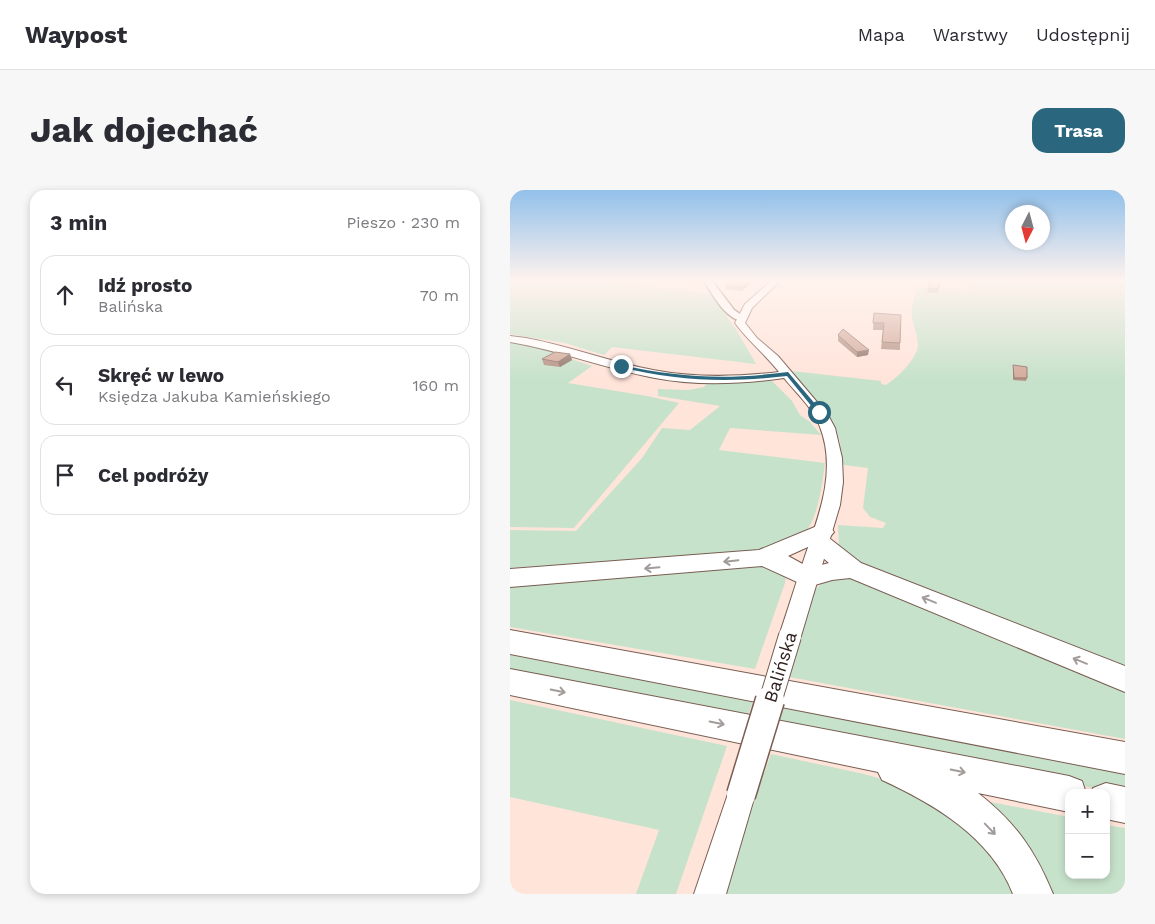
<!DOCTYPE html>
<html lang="pl">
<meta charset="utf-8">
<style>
:root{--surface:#fff;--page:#f7f7f7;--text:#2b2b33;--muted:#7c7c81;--line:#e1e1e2;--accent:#2a667e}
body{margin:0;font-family:"Work Sans",sans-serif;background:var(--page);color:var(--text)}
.controls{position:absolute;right:15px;bottom:15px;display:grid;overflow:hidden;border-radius:10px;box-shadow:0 2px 8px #0003}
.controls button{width:45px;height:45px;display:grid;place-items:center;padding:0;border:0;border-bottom:1px solid var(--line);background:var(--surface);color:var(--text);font:25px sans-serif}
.compass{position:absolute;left:495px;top:15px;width:45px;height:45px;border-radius:50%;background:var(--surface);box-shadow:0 2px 8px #0003;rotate:186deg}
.stop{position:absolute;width:15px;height:15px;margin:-11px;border:4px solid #2a667e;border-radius:50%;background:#fff}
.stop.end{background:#2a667e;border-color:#fff;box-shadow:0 1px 5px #0008}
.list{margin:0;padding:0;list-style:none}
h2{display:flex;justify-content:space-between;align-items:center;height:65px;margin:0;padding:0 20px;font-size:21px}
h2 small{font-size:16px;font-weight:400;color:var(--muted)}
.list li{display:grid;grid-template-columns:32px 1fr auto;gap:15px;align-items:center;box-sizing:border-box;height:80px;margin:0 10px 10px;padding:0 10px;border:1px solid var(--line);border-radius:15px}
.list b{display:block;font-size:19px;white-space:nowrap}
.list p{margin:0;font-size:16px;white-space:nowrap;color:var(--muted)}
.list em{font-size:16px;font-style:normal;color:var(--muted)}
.icon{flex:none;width:28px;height:28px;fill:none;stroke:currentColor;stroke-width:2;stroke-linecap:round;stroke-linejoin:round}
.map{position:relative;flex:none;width:615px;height:704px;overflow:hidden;border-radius:15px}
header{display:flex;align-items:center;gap:30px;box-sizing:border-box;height:70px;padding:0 25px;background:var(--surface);border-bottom:1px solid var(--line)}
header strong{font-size:24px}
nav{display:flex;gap:28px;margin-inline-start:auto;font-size:18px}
.intro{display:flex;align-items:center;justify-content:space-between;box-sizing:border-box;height:120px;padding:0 30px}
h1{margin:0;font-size:35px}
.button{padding:12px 22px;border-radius:15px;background:var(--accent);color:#fff;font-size:18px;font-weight:700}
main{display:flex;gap:30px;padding:0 30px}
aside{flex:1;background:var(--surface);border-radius:15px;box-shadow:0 2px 8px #0003}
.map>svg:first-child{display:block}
.green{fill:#c7e2cb}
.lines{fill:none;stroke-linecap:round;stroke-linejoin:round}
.tertiary-casing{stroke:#795d52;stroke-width:3}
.secondary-casing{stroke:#795d52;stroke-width:2}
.motorway-casing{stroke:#795d52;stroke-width:2}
.tertiary{fill:#fff;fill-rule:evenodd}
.secondary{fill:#fff;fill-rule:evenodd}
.motorway{fill:#fff;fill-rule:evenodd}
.secondary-bridge-far1-casing{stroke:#795d52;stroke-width:24;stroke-linecap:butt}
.secondary-bridge-casing{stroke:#795d52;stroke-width:31;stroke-linecap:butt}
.secondary-bridge-far1{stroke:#fff;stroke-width:22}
.secondary-bridge{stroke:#fff;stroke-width:28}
.wall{fill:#b69487}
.shaded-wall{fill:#94786e}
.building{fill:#d4ac9d;stroke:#94786e}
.oneway{stroke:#a19c9a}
.route{fill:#2a667e}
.labels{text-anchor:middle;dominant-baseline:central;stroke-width:4;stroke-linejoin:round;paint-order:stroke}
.near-street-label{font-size:18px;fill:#2f221e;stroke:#fff}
</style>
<header>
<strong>Waypost</strong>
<nav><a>Mapa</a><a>Warstwy</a><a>Udostępnij</a></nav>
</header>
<div class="intro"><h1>Jak dojechać</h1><a class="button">Trasa</a></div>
<main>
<aside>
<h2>3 min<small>Pieszo · 230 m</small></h2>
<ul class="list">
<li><svg class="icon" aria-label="ahead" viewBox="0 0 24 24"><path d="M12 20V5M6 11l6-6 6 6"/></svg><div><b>Idź prosto</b><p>Balińska</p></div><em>70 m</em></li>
<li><svg class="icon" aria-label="left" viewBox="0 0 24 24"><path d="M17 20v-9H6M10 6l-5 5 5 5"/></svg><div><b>Skręć w lewo</b><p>Księdza Jakuba Kamieńskiego</p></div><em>160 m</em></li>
<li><svg class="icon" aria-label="arrive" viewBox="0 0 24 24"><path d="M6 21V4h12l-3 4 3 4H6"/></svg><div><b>Cel podróży</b></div></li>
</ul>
</aside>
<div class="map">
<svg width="615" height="704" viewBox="0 0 615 704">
<rect width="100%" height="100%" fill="#ffe4da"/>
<g class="green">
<polygon points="0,91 83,91 201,104 227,141 246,174 102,157 94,165 55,153 0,144"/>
<path d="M462,91h136l17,2v387l-268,-104 -18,-20 -1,-21 45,3 3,-5 -16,-6 -7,-9 5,-40 -24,-3 -3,-2 -1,-21 -4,-13 -44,-58 89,10v3l5,1c11,-7 31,-26 32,-40 0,-10 -6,-21 -6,-31 -1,-9 3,-18 6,-27l51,5z"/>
<polygon points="0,152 49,162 46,164 82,176 58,193 137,206 169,213 64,338 0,337"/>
<path d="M261,190l21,21 8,14 10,7 11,13 -91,-7 -11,22 106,13c-2,17 -7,55 -19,68 -11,12 -46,19 -62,21l-234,16v-38l66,1 66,-73 20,-30 28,2 30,-24 -62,-10v-7l30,1 16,-3 3,-4z"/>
<polygon points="234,374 260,377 276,384 275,393 245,479 0,437 0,394"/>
<path d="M343,385l272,108v56l-336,-62 25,-86c9,-12 25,-13 39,-16z"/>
<polygon points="0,461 244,507 237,529 0,484"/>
<polygon points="0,510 217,556 166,704 126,704 149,640 0,607"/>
<polygon points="274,513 615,579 615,604 268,536"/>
<polygon points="261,564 354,584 404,598 475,650 510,704 212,704"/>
<polygon points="465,609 559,627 559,685 596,685 596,635 615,638 615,704 538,704"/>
</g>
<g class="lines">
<g class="tertiary-casing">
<path id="tertiary" d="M194,91h8l22,29 9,6v4c-16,2 -31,-27 -39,-39z"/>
</g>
<g class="secondary-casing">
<g id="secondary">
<path d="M261,91h9l-28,27 -7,15 12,15 21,18 50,59 7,13 7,30 1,24 -3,23 -39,131 -3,6 -8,3 -8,-3 -3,-6c9,-27 17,-53 26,-80 14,-41 32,-85 15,-129 -6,-18 -24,-34 -36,-49 -43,6 -87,8 -129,0 -49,-9 -96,-28 -145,-36v-6l16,2c43,8 84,24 127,32 41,8 84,7 126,2 -14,-18 -31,-31 -44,-49l10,-19z"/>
<polygon points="231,591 241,595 245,605 216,704 184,704 221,595"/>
</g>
</g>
<g class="motorway-casing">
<g id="motorway">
<path d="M312,334l8,3 4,5 -5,6 32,25 264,103v26l-275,-114 -18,2 -24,7 -46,-21 -252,21v-18l249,-19zM300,356l1,2 18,15 -19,5 -22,-12z"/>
<polygon points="0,440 615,552 615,584 0,464"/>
<path d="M0,479l559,107 13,5 4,12h-17v19l-91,-19c37,29 57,57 75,101h-40c-22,-57 -79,-90 -131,-114l-4,-8 -368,-77z"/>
<polygon points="596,593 615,597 615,633 596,629 596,603 581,603 583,598"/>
</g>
</g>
<use href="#tertiary" class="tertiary"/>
<use href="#secondary" class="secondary"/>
<use href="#motorway" class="motorway"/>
<g class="secondary-bridge-far1-casing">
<polyline id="secondary-bridge-far1" points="260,512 280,446"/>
</g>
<g class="secondary-bridge-casing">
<polyline id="secondary-bridge" points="231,605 260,510"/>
</g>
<use href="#secondary-bridge-far1" class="secondary-bridge-far1"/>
<use href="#secondary-bridge" class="secondary-bridge"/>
</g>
<g class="wall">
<polygon points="164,91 191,91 191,93"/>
<polygon points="222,91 242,91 242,93 231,101 215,99 215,96"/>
<polygon points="418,91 432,91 427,103 417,102 418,98 419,95 417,94"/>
<polygon points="364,123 390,153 390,160 371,159 373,140 363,140"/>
<polygon points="328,145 358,165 347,167 328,151"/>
<polygon points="60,164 62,170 50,177 34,175 32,169"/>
<polygon points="503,175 517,188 516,191 503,190"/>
</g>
<g class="shaded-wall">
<polygon points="239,91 242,91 242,93 231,101 231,97"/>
<polygon points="431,91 432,91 427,103 427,99"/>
<polygon points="359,160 358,165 347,167 347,162"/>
<polygon points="60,164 62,170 50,177 48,172"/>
</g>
<g class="building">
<polygon points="222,91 239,91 231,97 215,96"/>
<polygon points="421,91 431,91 427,99 418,98"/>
<polygon points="364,123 391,125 390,153 372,152 374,133 363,133"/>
<polygon points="333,139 359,160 347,162 328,145"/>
<polygon points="45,162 60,164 48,172 32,169"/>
<polygon points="503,175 517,177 517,188 504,188"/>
</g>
<defs><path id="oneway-shaft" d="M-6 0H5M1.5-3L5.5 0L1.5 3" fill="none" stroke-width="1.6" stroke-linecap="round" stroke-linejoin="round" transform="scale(1.25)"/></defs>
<g class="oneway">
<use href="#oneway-shaft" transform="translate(221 371) rotate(174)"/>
<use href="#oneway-shaft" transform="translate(142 378) rotate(175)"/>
<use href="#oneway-shaft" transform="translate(419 410) rotate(-158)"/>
<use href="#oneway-shaft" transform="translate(570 471) rotate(-158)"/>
<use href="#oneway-shaft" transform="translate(48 501) rotate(11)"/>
<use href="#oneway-shaft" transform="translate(207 533) rotate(11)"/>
<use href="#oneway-shaft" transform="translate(448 581) rotate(11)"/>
<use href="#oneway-shaft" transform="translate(480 639) rotate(46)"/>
</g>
<linearGradient id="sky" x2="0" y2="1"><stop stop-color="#92c0ea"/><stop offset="0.48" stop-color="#fff3ee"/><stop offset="1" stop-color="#fff3ee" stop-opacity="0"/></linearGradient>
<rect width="615" height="189" fill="url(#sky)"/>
<path class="route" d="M111,175c60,13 106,15 167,7l34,40 -5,1 -30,-37c-60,7 -109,5 -168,-9z"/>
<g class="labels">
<g class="near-street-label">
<text transform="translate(270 477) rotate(-73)">Balińska</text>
</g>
</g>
</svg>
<div class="controls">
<button>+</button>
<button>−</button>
</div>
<svg class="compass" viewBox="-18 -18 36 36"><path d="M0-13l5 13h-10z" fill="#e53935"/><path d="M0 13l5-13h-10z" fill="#7c7c81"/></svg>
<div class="stop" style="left:309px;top:222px"></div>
<div class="stop end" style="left:111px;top:176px"></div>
</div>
</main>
